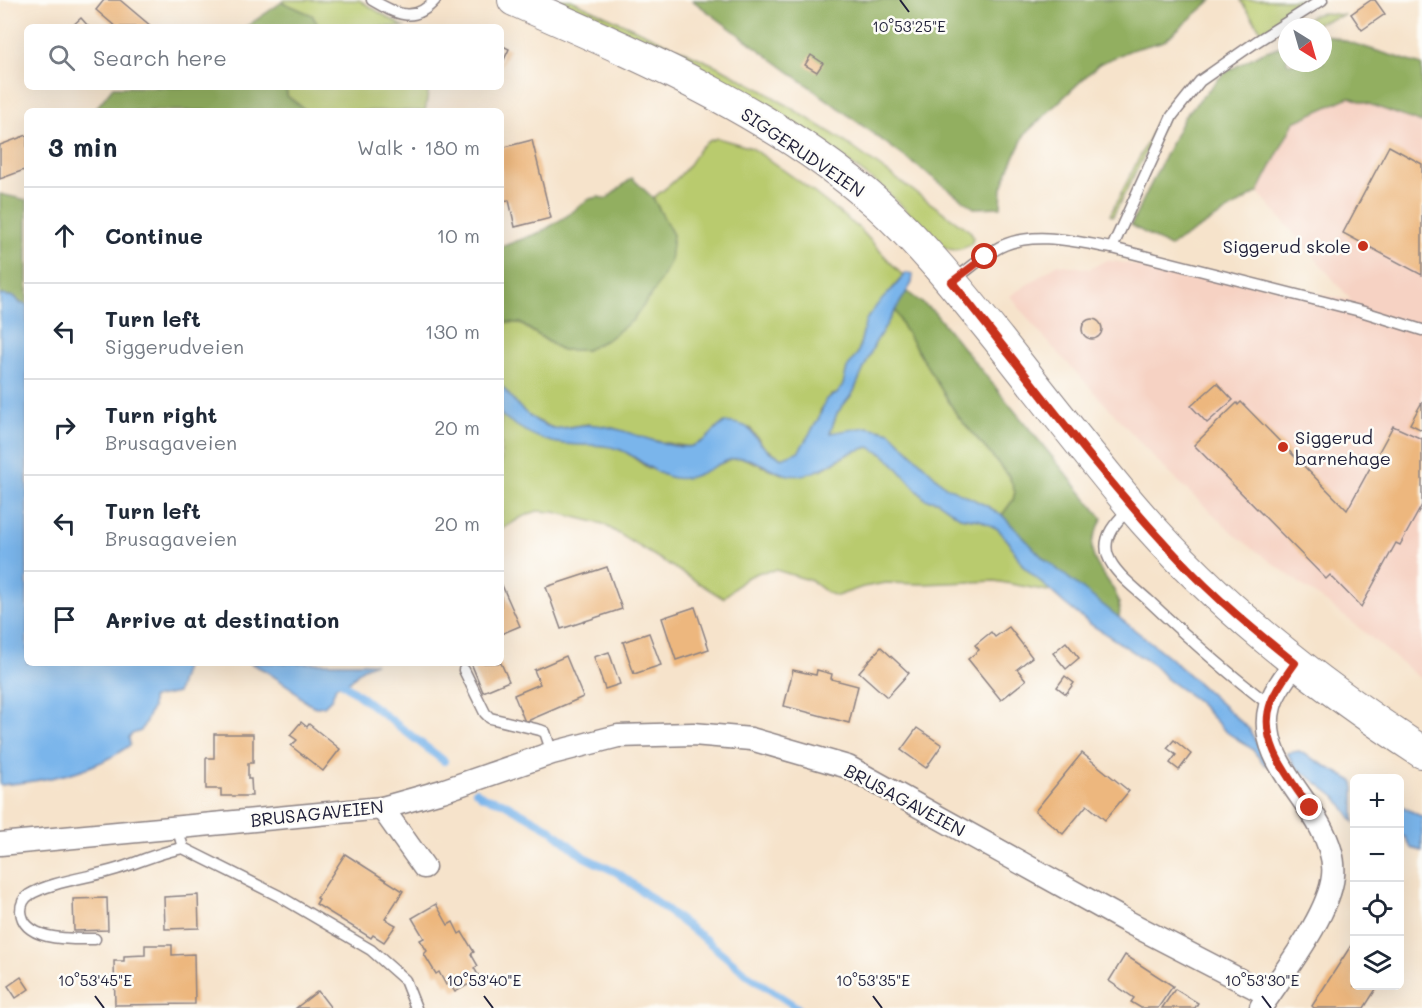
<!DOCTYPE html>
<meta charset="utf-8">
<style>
:root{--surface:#fff;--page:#f6f6f7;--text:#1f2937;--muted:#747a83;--line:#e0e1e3}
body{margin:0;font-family:Mali,sans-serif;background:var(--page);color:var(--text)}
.controls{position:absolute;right:18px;bottom:18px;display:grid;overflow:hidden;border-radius:9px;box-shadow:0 6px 24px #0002}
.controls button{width:54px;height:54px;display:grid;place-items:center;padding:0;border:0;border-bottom:2px solid var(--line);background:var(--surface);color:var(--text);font:30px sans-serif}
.compass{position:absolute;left:1278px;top:18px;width:54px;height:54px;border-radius:50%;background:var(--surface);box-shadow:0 6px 24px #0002;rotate:143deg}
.stop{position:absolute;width:18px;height:18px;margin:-14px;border:4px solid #c8321e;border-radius:50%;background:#fff}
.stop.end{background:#c8321e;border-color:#fff;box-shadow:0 2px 6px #0008}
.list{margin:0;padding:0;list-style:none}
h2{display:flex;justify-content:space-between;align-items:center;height:78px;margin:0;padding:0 24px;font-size:26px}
h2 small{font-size:20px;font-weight:400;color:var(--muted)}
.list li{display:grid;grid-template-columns:39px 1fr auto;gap:18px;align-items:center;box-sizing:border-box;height:96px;padding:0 24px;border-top:2px solid var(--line)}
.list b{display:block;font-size:22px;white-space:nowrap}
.list p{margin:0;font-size:20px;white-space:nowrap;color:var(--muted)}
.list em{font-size:20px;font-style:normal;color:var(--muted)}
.icon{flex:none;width:33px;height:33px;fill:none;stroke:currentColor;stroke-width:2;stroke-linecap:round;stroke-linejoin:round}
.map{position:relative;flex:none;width:1422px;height:1008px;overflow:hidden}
.search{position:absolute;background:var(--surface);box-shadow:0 6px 24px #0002;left:24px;top:24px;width:480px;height:66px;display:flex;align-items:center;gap:15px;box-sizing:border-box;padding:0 21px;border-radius:9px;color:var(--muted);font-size:22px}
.panel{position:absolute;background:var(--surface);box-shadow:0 6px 24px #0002;left:24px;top:108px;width:480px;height:558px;border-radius:9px}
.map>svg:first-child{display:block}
.built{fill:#f6d2c3}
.green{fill:#b9cb6e;stroke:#6e7654;stroke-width:1.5}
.forest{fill:#92af61;stroke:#5a684e;stroke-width:1.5}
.water{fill:#7ab5eb;stroke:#4e6c93;stroke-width:1.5}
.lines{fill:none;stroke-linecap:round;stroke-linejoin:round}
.stream{stroke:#7ab5eb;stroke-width:8}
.building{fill:#edb77e}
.lane-casing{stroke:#8c8283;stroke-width:13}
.street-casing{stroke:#8c8283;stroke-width:25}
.secondary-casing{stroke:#8c8283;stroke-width:34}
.lane{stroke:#fff;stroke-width:10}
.street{stroke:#fff;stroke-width:22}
.secondary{stroke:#fff;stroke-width:32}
.route{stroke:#c8321e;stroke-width:8}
.ticks{fill:none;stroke:#22223b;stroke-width:2}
.poi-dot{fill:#c8321e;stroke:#fdfcf7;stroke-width:2}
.labels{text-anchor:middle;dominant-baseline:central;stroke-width:5;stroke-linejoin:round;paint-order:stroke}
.street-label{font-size:18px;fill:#22223b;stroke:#fdfcf7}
.poi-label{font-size:18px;fill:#22223b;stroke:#fdfcf7;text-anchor:end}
.ticks-label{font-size:15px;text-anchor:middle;fill:#22223b;stroke:#fdfcf7;stroke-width:5;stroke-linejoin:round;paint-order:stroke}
</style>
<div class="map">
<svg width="1422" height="1008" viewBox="0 0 1422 1008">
<rect width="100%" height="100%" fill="#fdfcf7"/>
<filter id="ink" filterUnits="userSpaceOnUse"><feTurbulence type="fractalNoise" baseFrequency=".0167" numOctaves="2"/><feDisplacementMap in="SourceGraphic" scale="12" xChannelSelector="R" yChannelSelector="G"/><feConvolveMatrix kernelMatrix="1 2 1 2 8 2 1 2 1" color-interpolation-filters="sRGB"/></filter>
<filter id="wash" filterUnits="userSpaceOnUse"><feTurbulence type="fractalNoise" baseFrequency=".008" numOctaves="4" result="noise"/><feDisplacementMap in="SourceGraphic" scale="24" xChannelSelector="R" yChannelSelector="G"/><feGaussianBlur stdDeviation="1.35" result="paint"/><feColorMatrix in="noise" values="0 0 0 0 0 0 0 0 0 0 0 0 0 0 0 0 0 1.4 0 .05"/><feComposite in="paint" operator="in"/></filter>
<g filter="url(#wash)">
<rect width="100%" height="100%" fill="#f6e3cb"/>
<polygon class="built" points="1349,96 1422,123 1422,680 1352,622 1235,535 1161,465 1038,331 1010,296 1058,264 1090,269 1106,260 1351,300 1258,192 1294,122"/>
<g class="green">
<polygon points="285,0 359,0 404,27 319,27 312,15 282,2"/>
<path d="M547,0h24l150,68 41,22 76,47 133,95 2,6 -2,6c-9,6 -18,8 -27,3l-60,-58 -58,-44 -62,-41 -87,-46z"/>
<polygon points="1240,0 1308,0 1303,5 1262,32"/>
<polygon points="1322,13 1345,15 1317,23 1312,27 1294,27 1313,15"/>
<polygon points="286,87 429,87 425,111 307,111 287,96"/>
<polygon points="1178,95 1179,97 1146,152 1113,216 1110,215 1158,121"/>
<path d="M717,138l35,10 51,36 57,45 43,47 -37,44 -8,33 -11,15 -4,17 -6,9 -6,1 -10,14 -3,11 -19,32 -17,6 -17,-10 -15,-20h-34l-7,10 -19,9 -40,-7 -37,-12 -25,-4 -33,5 -21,-10 -15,-11 -18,-23v-63l18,1 42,27h25l22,-11 65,-104 -20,-37c10,-8 21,-15 29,-25 15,-15 13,-29 35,-35z"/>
<polygon points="895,309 903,327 957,415 1009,476 1015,492 1013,500 1002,515 987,506 945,486 890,432 878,429 830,433 837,413 853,393 875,343"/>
<polygon points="501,415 542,439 558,443 608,446 624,451 648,468 686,478 732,459 743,458 782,474 821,470 852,452 869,447 883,454 893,463 925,499 937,501 960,517 980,520 998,529 1009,542 1023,566 1053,592 995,581 923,584 886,583 863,587 837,596 828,593 812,581 776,570 760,572 746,578 723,598 603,524 554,512 537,511 520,518 501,530"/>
</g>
<g class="forest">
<polygon points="692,0 1212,0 1164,41 1131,50 1099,64 1025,134 1010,166 1002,188 1001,207 974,208"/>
<polygon points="282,2 312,15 319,27 246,27"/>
<polygon points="1323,34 1422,65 1422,123 1349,97 1294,122 1258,192 1169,247 1131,225 1184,117 1224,73 1261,53 1287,44 1287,63 1323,63"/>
<polygon points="113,87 286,87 287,96 307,111 94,111"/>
<polygon points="632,178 653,198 673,235 670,262 655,290 633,320 608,339 586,350 561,350 520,323 501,322 501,247 541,232 567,216 589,199 599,197 606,199"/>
<polygon points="0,194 27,200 27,305 20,303 15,297 0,295"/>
<path d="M906,291l28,21 168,206c-2,8 -9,18 -10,26 -2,28 33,42 27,74l-76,-60 -41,-43 11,-15 2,-8 -6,-16 -52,-61 -54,-88 -8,-18z"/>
</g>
<g class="water">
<path d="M906,273l7,1 -1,9 -37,60 -22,50 -16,20 -7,20 37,-6 23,5 55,54 42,20 15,9 41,43 125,98 81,73 19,36h-3l-13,-16 -27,-18 -29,-31 -29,-21 -13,-14 -64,-41 -25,-20 -42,-38 -14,-24 -11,-13 -18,-9 -20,-3 -23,-16 -12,-2 -32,-36 -10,-9 -14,-7c-5,2 -12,3 -17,5 -18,8 -30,20 -50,23 -25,4 -40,-16 -60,-17 -20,-1 -37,18 -56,20 -25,4 -44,-19 -65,-28 -21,-8 -42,-3 -63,-7 -21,-3 -41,-16 -57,-28v-30c14,18 29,37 52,43 9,2 22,-3 32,-3 8,-1 19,1 27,3 19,4 63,23 80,18 18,-6 19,-15 33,-24 33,4 20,8 40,26 4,4 12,7 17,10l17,-7 19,-31 8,-21 11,-5 6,-9 4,-17 11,-15 8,-33 11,-15 19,-20z"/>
<path d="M0,295l15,2 5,6 7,2v358h159l-9,30 -25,5v10l-11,23 -9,3 -3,3 1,8c-37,28 -85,36 -130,40z"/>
<polygon points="250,663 375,663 362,669 350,681 336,686 332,698 324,706 316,707 307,703 291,688 264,670"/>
<polygon points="1299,751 1354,782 1354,822 1338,799 1295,766 1287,753"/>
<polygon points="1400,805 1422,817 1422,851 1411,848 1405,837 1400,835"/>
</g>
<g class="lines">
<g class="stream">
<polyline points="343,683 444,761"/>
<polyline points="476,791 483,797 502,802 550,829 584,857 618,873 706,940 749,976 798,1008"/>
</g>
</g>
<g id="blocks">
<g class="building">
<polygon points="104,0 120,0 152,27 116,27 96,10"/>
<polygon points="1371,0 1375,0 1385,14 1362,30 1351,14"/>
<polygon points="81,18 89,27 71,27"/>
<polygon points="501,45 509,49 501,66"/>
<polygon points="811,55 823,63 817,72 805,65"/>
<polygon points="27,135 27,169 0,179 0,145"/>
<polygon points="532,140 551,218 515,227 509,200 501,201 501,148"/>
<polygon points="1389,146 1422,164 1422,275 1343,233"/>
<circle cx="1092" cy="329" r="10"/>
<polygon points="1217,383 1233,400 1207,423 1191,406"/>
<polygon points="1241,402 1347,510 1393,426 1422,439 1422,505 1400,545 1396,543 1361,607 1330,575 1326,579 1194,445 1237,403 1238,405"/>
<polygon points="1422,402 1422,430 1410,424"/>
<polygon points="607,567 622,609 561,629 546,587"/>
<polygon points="501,583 520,626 501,634"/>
<polygon points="695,607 709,649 676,660 662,618"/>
<polygon points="1009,627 1032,657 1017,669 1026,680 1001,700 968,659 979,650 975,645 991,632 995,637"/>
<polygon points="649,633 661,665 634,674 623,642"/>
<polygon points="1066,642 1079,658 1066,669 1053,653"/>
<polygon points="881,647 909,673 887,697 859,672"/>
<polygon points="609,652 620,684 605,689 594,657"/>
<polygon points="566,656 583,697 525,722 514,695 540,684 534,670"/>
<polygon points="471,663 501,663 509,681 483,692"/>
<polygon points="793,670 816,675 817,670 832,674 831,679 858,686 849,723 784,706"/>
<polygon points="1065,676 1074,683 1066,694 1057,687"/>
<polygon points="301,722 307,727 309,724 340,749 323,771 291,746 297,740 290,735"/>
<polygon points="917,728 942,745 926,768 901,750"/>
<polygon points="214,734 253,734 253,763 248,763 248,779 251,779 252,796 221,796 221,789 206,789 206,758 214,758"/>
<polygon points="1174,740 1191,754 1179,770 1170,763 1176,755 1167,748"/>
<polygon points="1082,753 1129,791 1105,820 1087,805 1063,834 1035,811"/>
<polygon points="345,854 403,891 385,919 396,925 384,942 373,935 371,938 316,904 319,899 317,898"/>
<polygon points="198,895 199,928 165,929 164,897"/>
<polygon points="107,898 108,930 74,931 73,899"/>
<polygon points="436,904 448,925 453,922 459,934 462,932 474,952 471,954 478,966 474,968 480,978 455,992 449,983 446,985 439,972 436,974 424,954 427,951 420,940 424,938 412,918"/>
<polygon points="1352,944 1354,945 1354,986 1378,986 1364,1008 1314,1008 1312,1006"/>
<polygon points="145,945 172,945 172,955 194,954 195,1004 115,1005 114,961 124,961 124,956 145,955"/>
<polygon points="1125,955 1173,986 1158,1008 1141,1008 1131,1002 1134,998 1109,981"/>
<polygon points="21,977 29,989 16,998 8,986"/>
<polygon points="1175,989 1198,1003 1195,1008 1162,1008"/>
<polygon points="318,991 331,1008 296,1008"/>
</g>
</g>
</g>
<g filter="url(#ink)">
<use href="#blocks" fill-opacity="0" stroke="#8c8283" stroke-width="1.5"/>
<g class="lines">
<g class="lane-casing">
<g id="lane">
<path d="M372,0c24,14 42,24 63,0"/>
<polyline points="1112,248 1364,312 1422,330"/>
<path d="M954,280c15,-11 29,-24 46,-33 33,-17 77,-5 112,1l60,-132 28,-35 56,-39 66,-42"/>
<path d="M1130,508c-12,12 -29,28 -22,48 6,17 27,32 40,44 39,37 79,73 122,105"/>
<polyline points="464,670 485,713 490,718 540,730 545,732 552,753"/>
<polyline points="177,826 183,848 279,896 371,950 405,980 416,1008"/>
<path d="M95,939c-22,0 -72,3 -74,-28 0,-7 2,-12 8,-16 20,-13 63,-18 88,-26 22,-7 43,-17 66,-21"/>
</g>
</g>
<g class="street-casing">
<g id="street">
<polyline points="382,808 424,867"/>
<polyline points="0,844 382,808 442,791 552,753 618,736 693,734 751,739 848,767 1126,921 1269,995"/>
<path d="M1261,1007c22,-34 68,-92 72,-131 2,-17 -4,-33 -12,-48 -19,-37 -64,-75 -51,-122 4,-16 16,-30 25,-43"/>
</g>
</g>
<g class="secondary-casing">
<path id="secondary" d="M514,0c127,56 260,112 365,205 45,41 82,88 120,135 43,55 86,110 131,164 85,100 183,177 292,248"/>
</g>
<use href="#lane" class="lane"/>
<use href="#street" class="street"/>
<use href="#secondary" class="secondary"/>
</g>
</g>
<g class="lines" filter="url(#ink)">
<path class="route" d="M985,257l-33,25c75,93 146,191 228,278 35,38 75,71 115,103 -9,13 -19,25 -24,40 -14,38 19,76 39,105"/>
</g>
<path class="ticks" d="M900,0l9,12M95,996l9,12M484,996l9,12M873,996l9,12M1262,996l9,12"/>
<g class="poi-dot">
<circle cx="1363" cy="246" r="6"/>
<circle cx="1283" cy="447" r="6"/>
</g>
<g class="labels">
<g class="street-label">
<text transform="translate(803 152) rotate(34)">SIGGERUDVEIEN</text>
<text transform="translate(905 800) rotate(28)">BRUSAGAVEIEN</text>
<text transform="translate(317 813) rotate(-6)">BRUSAGAVEIEN</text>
</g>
<g class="poi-label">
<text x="1351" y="246">Siggerud skole</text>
<text x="1295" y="437" text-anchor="start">Siggerud<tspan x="1295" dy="21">barnehage</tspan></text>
</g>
</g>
<g class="ticks-label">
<text x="909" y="32">10°53'25"E</text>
<text x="95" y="986">10°53'45"E</text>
<text x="484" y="986">10°53'40"E</text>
<text x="873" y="986">10°53'35"E</text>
<text x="1262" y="986">10°53'30"E</text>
</g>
</svg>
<div class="controls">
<button>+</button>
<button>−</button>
<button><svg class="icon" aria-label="locate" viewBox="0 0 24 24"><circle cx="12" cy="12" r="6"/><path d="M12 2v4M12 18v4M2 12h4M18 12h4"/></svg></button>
<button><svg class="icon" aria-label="layers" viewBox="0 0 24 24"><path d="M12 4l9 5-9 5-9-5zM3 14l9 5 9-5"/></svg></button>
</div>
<svg class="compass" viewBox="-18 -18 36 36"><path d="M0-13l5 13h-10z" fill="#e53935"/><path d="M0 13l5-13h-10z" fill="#747a83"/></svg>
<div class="stop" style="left:985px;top:257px"></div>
<div class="stop end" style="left:1310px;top:808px"></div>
<div class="search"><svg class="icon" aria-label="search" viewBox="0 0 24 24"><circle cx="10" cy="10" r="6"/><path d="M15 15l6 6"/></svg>Search here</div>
<section class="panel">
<h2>3 min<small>Walk · 180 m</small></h2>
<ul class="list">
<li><svg class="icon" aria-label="ahead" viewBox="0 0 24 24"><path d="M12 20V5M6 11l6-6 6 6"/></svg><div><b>Continue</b></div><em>10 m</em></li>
<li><svg class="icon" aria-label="left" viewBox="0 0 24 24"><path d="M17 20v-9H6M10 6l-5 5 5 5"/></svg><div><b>Turn left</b><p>Siggerudveien</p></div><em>130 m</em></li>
<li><svg class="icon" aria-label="right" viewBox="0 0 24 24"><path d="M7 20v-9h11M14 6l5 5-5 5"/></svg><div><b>Turn right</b><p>Brusagaveien</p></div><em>20 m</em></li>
<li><svg class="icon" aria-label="left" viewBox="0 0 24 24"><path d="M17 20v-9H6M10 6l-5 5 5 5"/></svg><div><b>Turn left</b><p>Brusagaveien</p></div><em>20 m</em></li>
<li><svg class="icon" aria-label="arrive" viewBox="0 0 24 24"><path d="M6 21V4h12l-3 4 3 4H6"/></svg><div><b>Arrive at destination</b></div></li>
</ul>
</section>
</div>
